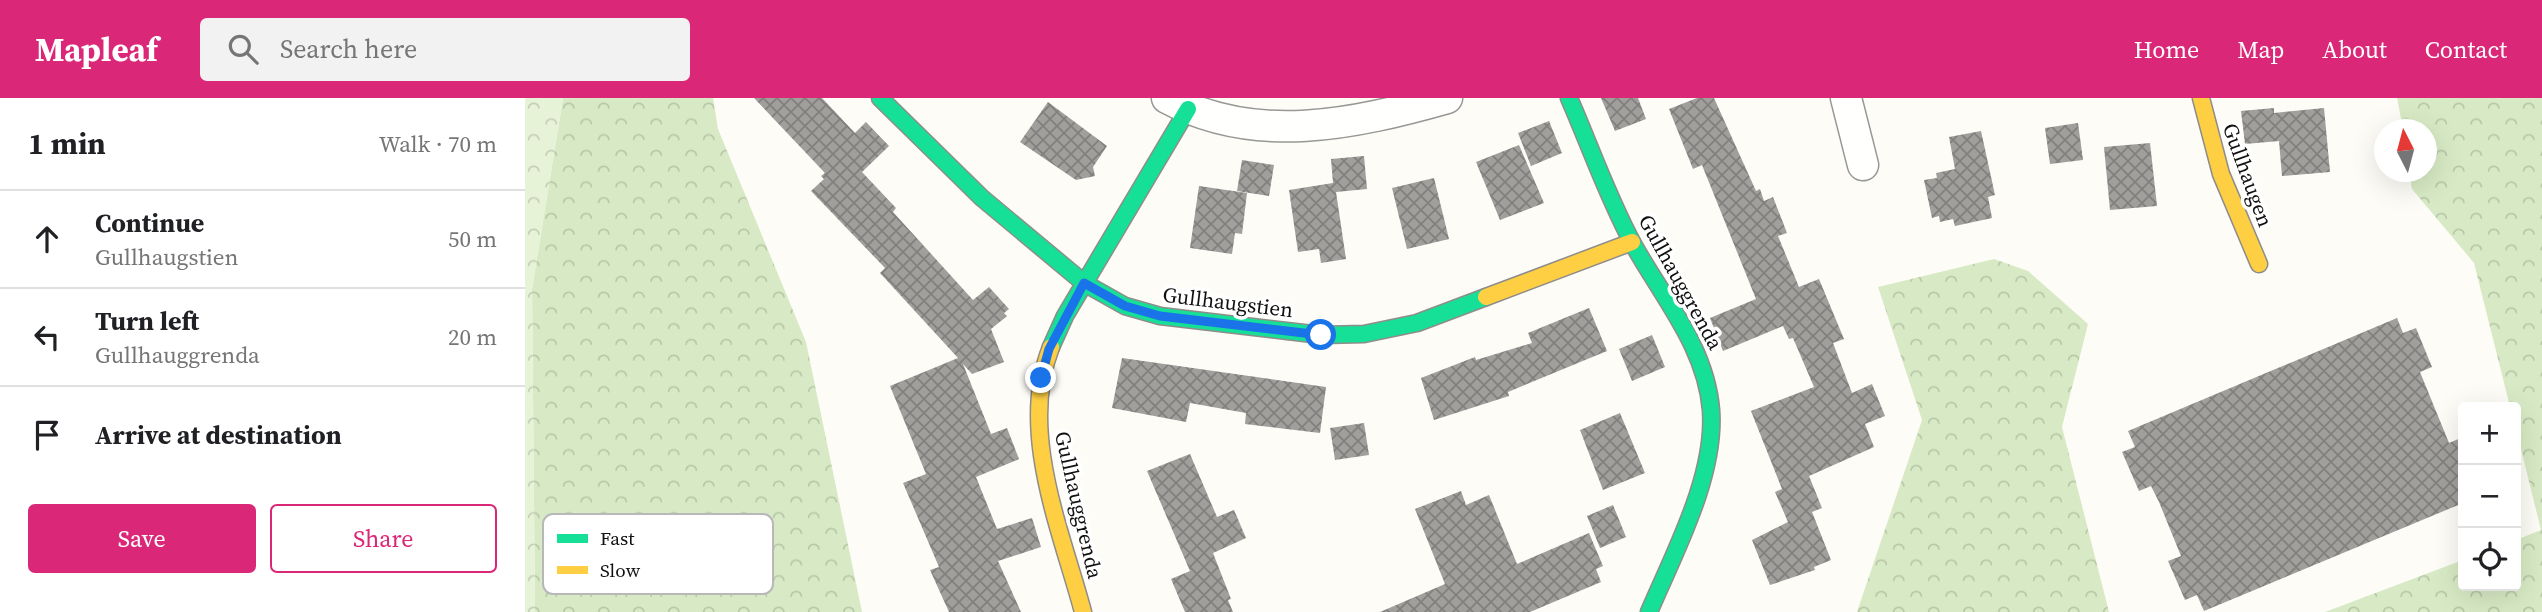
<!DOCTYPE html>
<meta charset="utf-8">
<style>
:root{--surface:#fff;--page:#f2f2f2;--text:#202124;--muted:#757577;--line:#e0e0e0;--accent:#db2777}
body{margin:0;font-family:"Source Serif 4",serif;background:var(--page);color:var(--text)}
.controls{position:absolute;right:21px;bottom:21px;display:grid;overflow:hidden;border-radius:7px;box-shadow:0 7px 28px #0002}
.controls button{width:63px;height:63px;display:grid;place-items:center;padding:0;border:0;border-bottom:2px solid var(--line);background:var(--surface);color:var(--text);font:35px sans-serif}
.compass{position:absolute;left:1849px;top:21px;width:63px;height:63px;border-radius:50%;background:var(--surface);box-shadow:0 7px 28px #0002;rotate:354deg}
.stop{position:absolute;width:21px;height:21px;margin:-16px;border:5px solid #1a73e8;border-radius:50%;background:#fff}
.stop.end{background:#1a73e8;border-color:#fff;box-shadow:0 2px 7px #0008}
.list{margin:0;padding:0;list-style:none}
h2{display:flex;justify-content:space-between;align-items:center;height:91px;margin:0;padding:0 28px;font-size:30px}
h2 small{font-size:23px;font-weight:400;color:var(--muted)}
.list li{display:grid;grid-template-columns:46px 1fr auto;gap:21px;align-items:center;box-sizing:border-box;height:98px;padding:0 28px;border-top:2px solid var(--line)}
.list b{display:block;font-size:26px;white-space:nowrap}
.list p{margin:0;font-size:23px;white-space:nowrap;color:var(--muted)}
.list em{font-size:23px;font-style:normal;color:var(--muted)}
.actions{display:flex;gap:14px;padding:21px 28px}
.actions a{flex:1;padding:16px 0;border:2px solid var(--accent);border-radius:7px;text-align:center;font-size:24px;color:var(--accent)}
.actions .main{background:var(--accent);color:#fff}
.icon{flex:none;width:38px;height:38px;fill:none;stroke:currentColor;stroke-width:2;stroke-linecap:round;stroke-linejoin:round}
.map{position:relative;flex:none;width:2017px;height:514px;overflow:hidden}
header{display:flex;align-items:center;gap:42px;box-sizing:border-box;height:98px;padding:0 35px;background:var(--accent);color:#fff}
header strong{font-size:33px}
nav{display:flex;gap:38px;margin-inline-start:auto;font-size:24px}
.search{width:490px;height:63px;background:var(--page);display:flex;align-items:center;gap:18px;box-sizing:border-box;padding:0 24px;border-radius:7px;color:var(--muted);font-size:26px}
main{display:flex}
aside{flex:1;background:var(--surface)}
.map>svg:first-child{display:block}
.forest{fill:url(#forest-crowns)}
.park{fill:url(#park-crowns)}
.building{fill:url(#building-cross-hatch)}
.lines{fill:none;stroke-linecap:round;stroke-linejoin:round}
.street-casing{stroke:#979795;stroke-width:33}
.fast-casing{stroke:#8e8d8b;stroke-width:19}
.slow-casing{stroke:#8e8d8b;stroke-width:19}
.street{stroke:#fffffe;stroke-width:30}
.fast{stroke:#16e098;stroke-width:16}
.slow{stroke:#ffcf43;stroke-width:16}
.route{stroke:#1a73e8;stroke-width:9}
.labels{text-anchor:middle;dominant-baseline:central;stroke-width:7;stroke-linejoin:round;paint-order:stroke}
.street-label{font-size:21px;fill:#111;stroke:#fff}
.key{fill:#fff;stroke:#b8b8b8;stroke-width:2}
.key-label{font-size:19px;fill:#111}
</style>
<header>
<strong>Mapleaf</strong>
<div class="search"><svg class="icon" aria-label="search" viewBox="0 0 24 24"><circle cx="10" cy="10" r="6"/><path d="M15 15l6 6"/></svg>Search here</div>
<nav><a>Home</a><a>Map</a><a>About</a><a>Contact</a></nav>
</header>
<main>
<aside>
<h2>1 min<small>Walk · 70 m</small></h2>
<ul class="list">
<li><svg class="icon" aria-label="ahead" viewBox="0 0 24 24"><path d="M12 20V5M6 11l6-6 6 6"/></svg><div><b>Continue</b><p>Gullhaugstien</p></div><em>50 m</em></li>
<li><svg class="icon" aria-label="left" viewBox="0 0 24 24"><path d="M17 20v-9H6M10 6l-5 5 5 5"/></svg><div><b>Turn left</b><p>Gullhauggrenda</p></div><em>20 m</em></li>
<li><svg class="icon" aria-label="arrive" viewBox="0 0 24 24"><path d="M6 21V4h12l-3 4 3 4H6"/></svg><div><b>Arrive at destination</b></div></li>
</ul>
<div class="actions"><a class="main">Save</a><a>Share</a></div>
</aside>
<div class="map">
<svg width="2017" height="514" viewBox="0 0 2017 514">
<defs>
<pattern id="forest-crowns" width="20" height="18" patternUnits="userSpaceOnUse" patternTransform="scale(1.75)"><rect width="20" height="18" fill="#d8eac5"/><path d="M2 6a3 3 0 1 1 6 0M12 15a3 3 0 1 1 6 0" fill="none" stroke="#b8c8a8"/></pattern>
<pattern id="park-crowns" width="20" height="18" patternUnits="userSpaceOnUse" patternTransform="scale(1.75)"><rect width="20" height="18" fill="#e7f3d7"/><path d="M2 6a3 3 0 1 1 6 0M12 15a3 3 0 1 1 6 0" fill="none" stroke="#c5cfb8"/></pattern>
<pattern id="building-cross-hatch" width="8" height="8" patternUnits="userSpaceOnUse" patternTransform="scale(1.75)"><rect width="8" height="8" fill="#a19f9c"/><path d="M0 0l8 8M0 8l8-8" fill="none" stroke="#82807e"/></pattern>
</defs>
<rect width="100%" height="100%" fill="#fdfcf7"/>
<g class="forest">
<polygon points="38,0 188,0 193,31 281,244 337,514 10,514 7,191"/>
<polygon points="1872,0 2017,0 2017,514 1800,514 1938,462 1938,488 1991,488 1991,442 2016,432 1991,331 1991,309 1985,309 1949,165 1887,91 1885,74 1902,74 1902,32 1878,31"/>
<polygon points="1469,161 1503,173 1563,226 1537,329 1584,514 1332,514 1397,322 1353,189"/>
</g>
<polygon class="park" points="0,0 38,0 7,191 10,514 0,514"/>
<g class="building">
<polygon points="229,0 297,0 330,35 341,24 364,48 337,74 371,110 368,114 448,202 464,189 484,211 479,215 482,218 466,231 479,264 447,276 438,266 466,336 482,330 494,361 451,379 472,431 507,420 516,449 473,463 496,514 424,514 405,472 414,469 378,385 401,376 365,288 433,260 355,175 360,170 286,93 299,81 296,78 300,75"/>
<polygon points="1076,0 1113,0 1121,21 1090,33"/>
<polygon points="1172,0 1189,0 1231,93 1235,91 1239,103 1248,99 1262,135 1253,138 1274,189 1294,181 1319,241 1308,245 1327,295 1347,286 1360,318 1340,326 1349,349 1284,378 1297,410 1287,414 1306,462 1289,469 1290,472 1245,487 1227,442 1263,424 1250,394 1257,391 1226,313 1289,289 1268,240 1264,241 1258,228 1198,253 1185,220 1231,201 1177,67 1168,71 1144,11"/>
<polygon points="523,4 582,48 568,69 570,78 551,82 495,44"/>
<polygon points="1749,10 1749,15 1799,10 1805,74 1757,78 1754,43 1720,46 1716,13"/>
<polygon points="1024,23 1037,55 1006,68 993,35"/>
<polygon points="1553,25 1558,62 1525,66 1520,30"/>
<polygon points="1456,33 1470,97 1463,99 1467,120 1430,128 1428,121 1415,124 1414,118 1407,120 1399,82 1412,80 1411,75 1430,71 1424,39"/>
<polygon points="1625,45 1632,108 1585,112 1579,49"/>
<polygon points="994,47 1019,105 975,122 951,64"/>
<polygon points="839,58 842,91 811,94 821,161 796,165 794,151 773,154 764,92 808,85 806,61"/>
<polygon points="717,62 749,67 744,98 712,93"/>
<polygon points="909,80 924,141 882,151 867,90"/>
<polygon points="674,88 722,95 717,136 710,135 707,156 665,150"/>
<polygon points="1064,210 1082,253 983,294 984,298 909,322 896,280 950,259 951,262 1007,245 1003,235"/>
<polygon points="1872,220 1878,235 1891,230 1907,269 1895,274 1924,345 1938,339 1938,405 1679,513 1672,497 1660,502 1643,463 1656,458 1634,404 1626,388 1614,393 1597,354 1610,349 1603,333"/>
<polygon points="1127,237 1140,269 1107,283 1094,251"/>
<polygon points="597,260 801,289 795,335 720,326 721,315 665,305 661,324 587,310"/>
<polygon points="1095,315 1120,375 1078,392 1055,332"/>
<polygon points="839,325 844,357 810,362 805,330"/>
<polygon points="665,356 692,419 709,412 721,440 688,455 706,501 703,502 708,514 660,514 646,481 665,473 622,373"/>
<polygon points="936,393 941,407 964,397 992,466 1064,435 1078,468 1071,471 1076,484 1005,514 855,514 920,486 890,411"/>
<polygon points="1088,407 1101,439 1075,450 1062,418"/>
</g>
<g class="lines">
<g class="street-casing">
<g id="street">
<path d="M642,0c89,48 188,26 280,0"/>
<polyline points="1321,0 1338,67"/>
</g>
</g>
<g class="fast-casing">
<g id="fast">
<polyline points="355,0 457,100 559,185 600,208 635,218 796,237 839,236 892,225 961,199"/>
<path d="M1044,0c21,48 39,100 64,146 30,54 73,103 78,166 5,66 -37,143 -62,202"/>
<polyline points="526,249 540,218 663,11"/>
</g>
</g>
<g class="slow-casing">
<g id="slow">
<polyline points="1676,0 1696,76 1734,166"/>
<polyline points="961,199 1107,144"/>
<path d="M526,249c-33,84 10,183 32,265"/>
</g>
</g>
<use href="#street" class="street"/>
<use href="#fast" class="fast"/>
<use href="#slow" class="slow"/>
</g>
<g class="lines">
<polyline class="route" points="516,280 524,251 559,185 600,208 635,218 796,237"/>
</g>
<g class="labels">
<g class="street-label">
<text transform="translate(1723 77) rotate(70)">Gullhaugen</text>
<text transform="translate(1156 184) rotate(61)">Gullhauggrenda</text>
<text transform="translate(703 204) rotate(7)">Gullhaugstien</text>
<text transform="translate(554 407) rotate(77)">Gullhauggrenda</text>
</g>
</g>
<rect x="18" y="416" width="230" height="80" rx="10" class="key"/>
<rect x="32" y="436" width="31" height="9" fill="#16e098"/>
<rect x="32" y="468" width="31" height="8" fill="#ffcf43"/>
<g class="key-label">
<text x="75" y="447">Fast</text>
<text x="75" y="479">Slow</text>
</g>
</svg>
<div class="controls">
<button>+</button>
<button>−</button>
<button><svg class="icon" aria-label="locate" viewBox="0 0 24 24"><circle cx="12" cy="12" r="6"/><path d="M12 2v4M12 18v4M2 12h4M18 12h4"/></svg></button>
</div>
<svg class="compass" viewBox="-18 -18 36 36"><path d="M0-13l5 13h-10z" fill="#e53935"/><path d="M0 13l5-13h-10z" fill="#757577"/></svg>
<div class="stop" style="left:796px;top:237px"></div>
<div class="stop end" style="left:516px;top:280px"></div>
</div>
</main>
